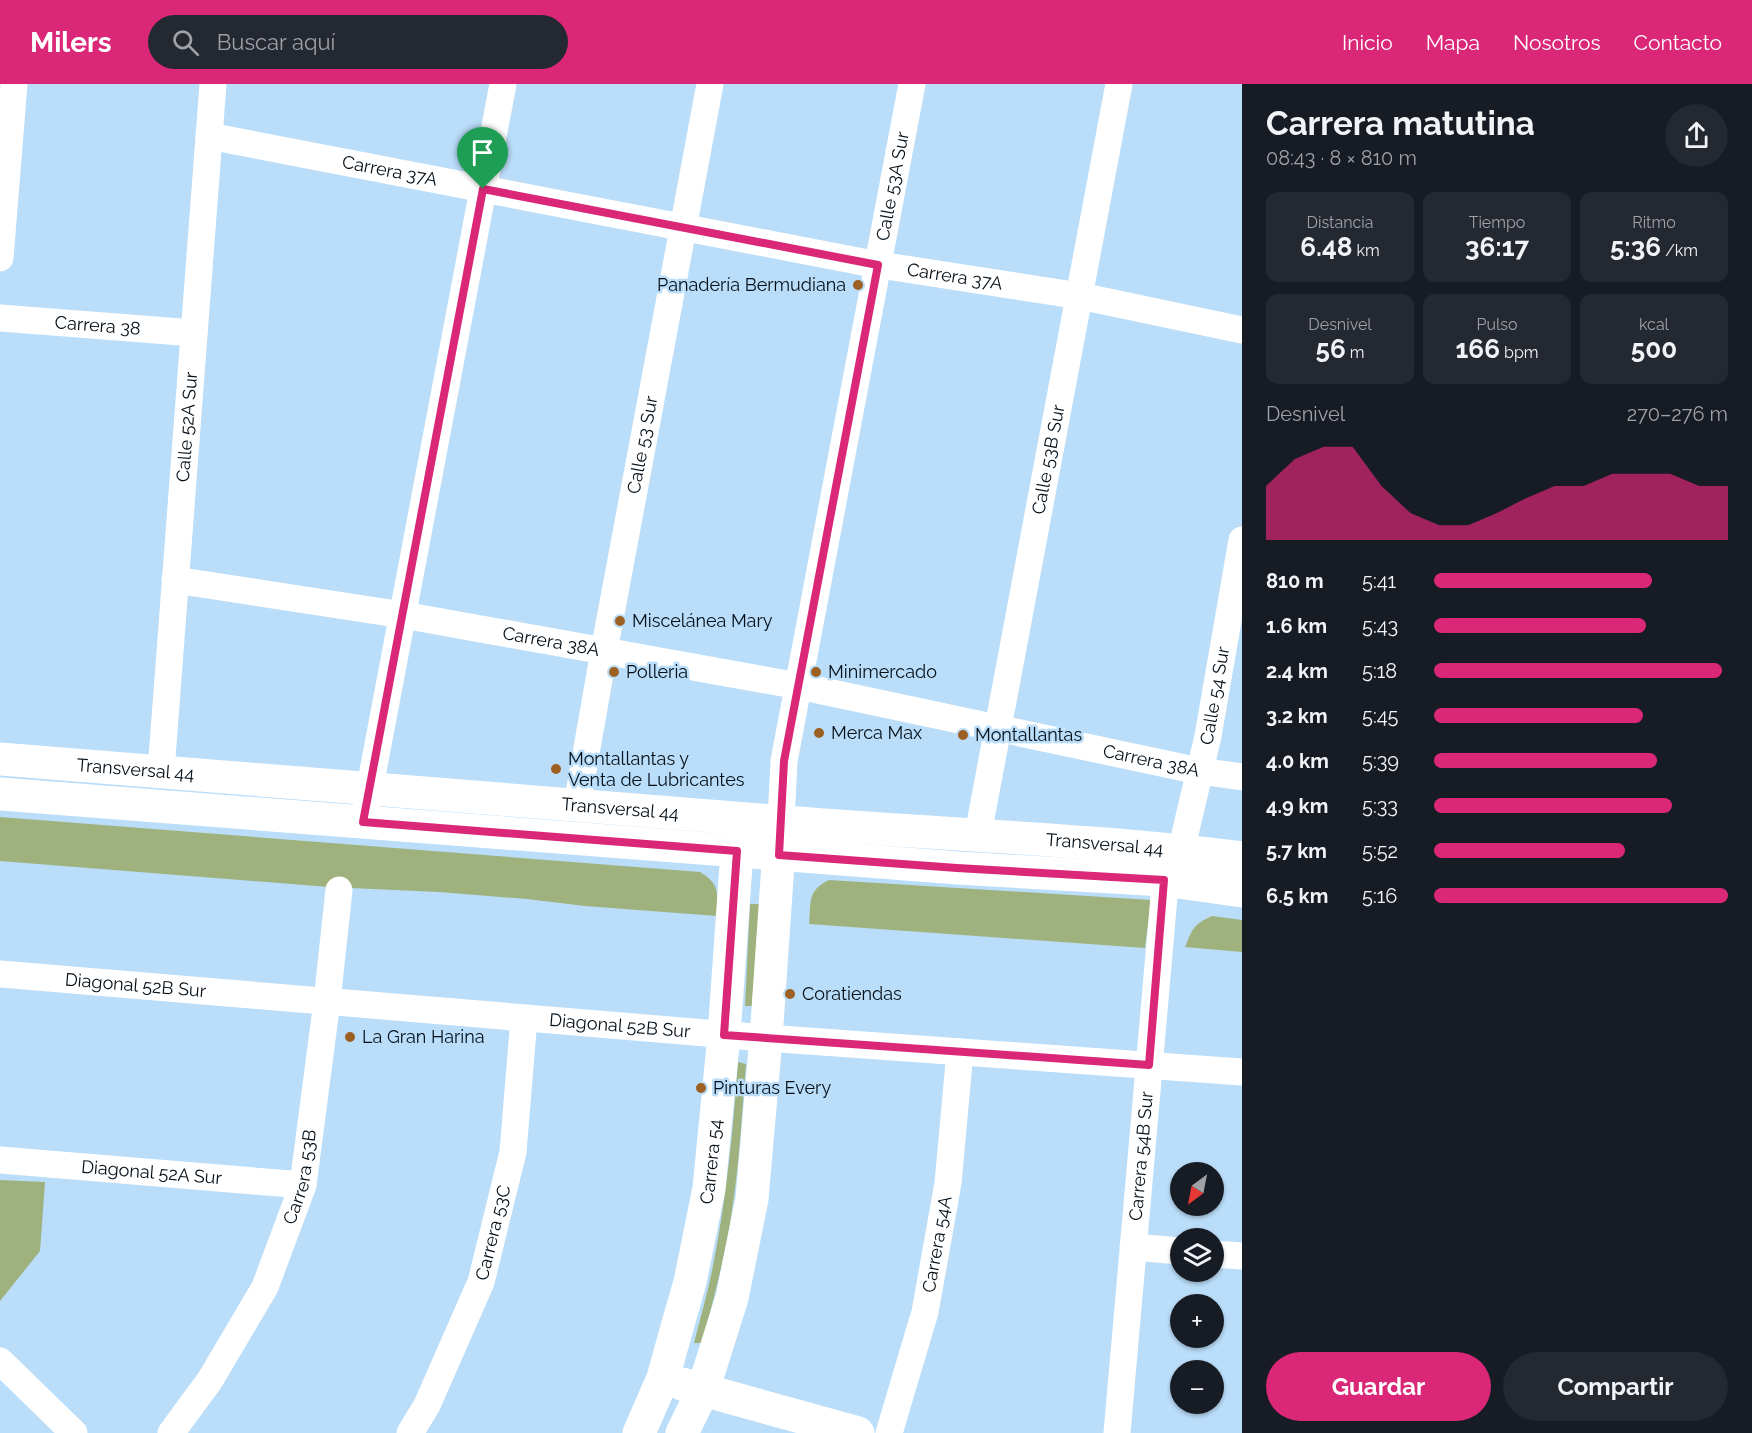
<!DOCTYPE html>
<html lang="es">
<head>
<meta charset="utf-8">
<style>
	:root { --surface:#171b24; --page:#242831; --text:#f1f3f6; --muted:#9ea1a6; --accent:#db2777 }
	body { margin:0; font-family:Raleway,sans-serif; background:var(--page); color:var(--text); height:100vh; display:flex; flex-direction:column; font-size:22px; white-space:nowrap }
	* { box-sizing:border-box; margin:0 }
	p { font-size:20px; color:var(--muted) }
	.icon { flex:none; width:33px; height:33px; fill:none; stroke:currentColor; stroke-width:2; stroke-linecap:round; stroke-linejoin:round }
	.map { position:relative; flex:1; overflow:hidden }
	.sheet { display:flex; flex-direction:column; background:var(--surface); width:510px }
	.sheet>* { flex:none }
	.needle { width:39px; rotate:212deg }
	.controls { position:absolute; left:1170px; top:1078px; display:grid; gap:12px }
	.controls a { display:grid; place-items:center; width:54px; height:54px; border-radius:50%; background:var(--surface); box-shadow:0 2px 4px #0004; font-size:30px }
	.pin { position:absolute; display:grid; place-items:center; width:51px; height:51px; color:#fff; margin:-62px -26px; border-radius:50% 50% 50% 0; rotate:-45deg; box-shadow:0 0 6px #0007 }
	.pin .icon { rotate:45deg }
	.round { display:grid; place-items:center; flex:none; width:63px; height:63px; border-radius:32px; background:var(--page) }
	.headline { display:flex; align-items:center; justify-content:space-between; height:102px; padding:0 24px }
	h1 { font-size:33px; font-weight:700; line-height:45px }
	.figures { display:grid; grid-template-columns:repeat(3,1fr); gap:9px; height:102px; padding:6px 24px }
	.figures div { display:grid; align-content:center; border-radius:12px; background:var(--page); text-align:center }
	.figures b { font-size:26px; font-weight:700 }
	.figures small { font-size:16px; font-weight:400 }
	.figures p { font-size:16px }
	.chart { height:168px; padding:12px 24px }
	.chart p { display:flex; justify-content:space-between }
	.chart svg { width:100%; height:108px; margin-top:6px; fill:var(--accent); opacity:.7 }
	.primary-button { display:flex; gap:12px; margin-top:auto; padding:12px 24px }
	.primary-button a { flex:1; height:69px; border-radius:36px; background:var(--accent); color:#fff; font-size:24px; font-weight:700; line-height:69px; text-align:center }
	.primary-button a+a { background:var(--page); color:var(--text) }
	ul { padding:0 24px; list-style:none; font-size:20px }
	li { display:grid; grid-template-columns:96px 72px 1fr; align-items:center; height:45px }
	li i { height:15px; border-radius:8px; background:var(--accent) }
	header { display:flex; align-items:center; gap:36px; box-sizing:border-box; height:84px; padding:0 30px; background:var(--accent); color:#fff }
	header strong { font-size:28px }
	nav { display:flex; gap:33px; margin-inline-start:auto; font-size:21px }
	.search { width:420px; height:54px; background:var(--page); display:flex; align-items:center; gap:15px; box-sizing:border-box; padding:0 21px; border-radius:33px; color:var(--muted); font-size:22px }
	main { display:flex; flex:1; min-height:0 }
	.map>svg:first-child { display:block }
</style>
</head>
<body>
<header>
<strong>Milers</strong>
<div class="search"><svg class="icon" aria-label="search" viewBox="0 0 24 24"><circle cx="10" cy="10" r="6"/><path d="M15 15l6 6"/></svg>Buscar aquí</div>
<nav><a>Inicio</a><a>Mapa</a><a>Nosotros</a><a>Contacto</a></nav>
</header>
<main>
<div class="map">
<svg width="1242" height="1349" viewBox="0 0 1242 1349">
	<rect width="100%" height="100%" fill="#baddf9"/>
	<!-- green -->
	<g fill="#9fb17c">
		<path d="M0,733l700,55c20,12 18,22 17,44l-132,-10 -58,-7 -88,-7 -110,-5 -329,-26z"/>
		<path d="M829,796l322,20 -6,48 -336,-24c2,-21 -2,-34 20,-44z"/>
		<polygon points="750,820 760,820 752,922 745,922"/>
		<path d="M1212,832l30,4v32l-57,-5c7,-18 9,-23 27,-31z"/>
		<path d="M738,978l8,2c-4,46 -6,93 -13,139 -6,47 -19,94 -31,140h-8c6,-24 13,-48 18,-72 14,-69 21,-138 26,-209z"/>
		<polygon points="0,1096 45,1098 40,1167 0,1217"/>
	</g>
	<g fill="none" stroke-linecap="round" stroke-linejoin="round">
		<!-- street -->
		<g stroke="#fff" stroke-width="27">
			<path id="s1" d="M209,52l664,128 207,32 162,34"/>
			<polyline points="0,174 14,0"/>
			<path id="s2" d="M0,234l194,15"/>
			<path id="s3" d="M175,496l228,35 396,71 400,85 43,6"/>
			<path id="s4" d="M161,687l52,-687"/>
			<path id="s5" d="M577,721l27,-154 106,-567"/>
			<polyline points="366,724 503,0"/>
			<path id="s6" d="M781,737l3,-60 128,-677"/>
			<path id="s7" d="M978,750l141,-750"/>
			<path id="s8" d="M1181,767l27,-115 34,-196"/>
			<path id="s9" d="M0,890l766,64 476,34"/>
			<path id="s10" d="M0,1076l303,25"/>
			<polyline points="1133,1163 1180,1167"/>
			<polyline points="1214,1170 1242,1172"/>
			<polyline points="0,1277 74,1349"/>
			<path id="s11" d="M171,1349l39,-53 55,-93 38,-102 24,-184 12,-111"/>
			<path id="s12" d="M410,1349l17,-28 54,-123 32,-130 11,-134"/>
			<path id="s13" d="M889,1349l36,-121 23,-129 12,-131"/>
			<path id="s14" d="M1117,1349l47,-536v-17"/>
		</g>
		<!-- secondary -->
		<g stroke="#fff" stroke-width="33">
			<path id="s15" d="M0,675c270,21 541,44 811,65 144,11 288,16 431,34"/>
			<polyline points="0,710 958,784 1164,796 1242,807"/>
			<polyline points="682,1300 858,1349"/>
			<path id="s16" d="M639,1349l24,-55 13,-47 14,-49 19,-94 15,-153 13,-184 3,-11 6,-9"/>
			<polyline points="682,1349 703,1306 732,1214 752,1115 766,954 780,751"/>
		</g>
	</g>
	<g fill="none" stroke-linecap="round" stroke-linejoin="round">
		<defs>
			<polygon id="route" points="483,105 878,181 784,677 779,771 957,784 1164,796 1149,981 724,951 737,767 363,738"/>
		</defs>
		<!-- route casing -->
		<use href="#route" stroke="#fff" stroke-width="12"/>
		<!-- route -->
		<use href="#route" stroke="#db2777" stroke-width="8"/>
	</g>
	<!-- markers -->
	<g fill="#9c6122" stroke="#baddf9" stroke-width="2">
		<circle cx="858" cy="201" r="6"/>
		<circle cx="620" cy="537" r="6"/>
		<circle cx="614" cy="588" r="6"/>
		<circle cx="816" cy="588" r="6"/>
		<circle cx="819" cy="649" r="6"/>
		<circle cx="963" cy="651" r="6"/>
		<circle cx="556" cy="685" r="6"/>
		<circle cx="790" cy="910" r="6"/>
		<circle cx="350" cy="953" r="6"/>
		<circle cx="701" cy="1004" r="6"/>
	</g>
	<g text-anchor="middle" stroke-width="5" stroke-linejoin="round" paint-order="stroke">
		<!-- street labels -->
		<g font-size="18" fill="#040f18" stroke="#baddf9">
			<text dy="6" stroke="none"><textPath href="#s1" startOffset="184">Carrera 37A</textPath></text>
			<text dy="6" stroke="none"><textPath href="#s6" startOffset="645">Calle 53A Sur</textPath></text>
			<text dy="6" stroke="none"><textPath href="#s1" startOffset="759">Carrera 37A</textPath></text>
			<text dy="6" stroke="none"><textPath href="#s2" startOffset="98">Carrera 38</textPath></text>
			<text dy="6" stroke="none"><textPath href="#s4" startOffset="345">Calle 52A Sur</textPath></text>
			<text dy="6" stroke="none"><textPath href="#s5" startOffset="366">Calle 53 Sur</textPath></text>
			<text dy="6" stroke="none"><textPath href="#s7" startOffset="381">Calle 53B Sur</textPath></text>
			<text dy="6" stroke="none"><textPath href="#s3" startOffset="381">Carrera 38A</textPath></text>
			<text dy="6" stroke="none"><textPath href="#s8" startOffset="159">Calle 54 Sur</textPath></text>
			<text dy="6" stroke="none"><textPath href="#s3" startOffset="993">Carrera 38A</textPath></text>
			<text dy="6" stroke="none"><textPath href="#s15" startOffset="136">Transversal 44</textPath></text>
			<text dy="6" stroke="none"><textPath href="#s15" startOffset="622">Transversal 44</textPath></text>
			<text dy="6" stroke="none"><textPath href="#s15" startOffset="1108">Transversal 44</textPath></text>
			<text dy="6" stroke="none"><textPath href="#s9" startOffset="136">Diagonal 52B Sur</textPath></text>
			<text dy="6" stroke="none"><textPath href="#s9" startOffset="622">Diagonal 52B Sur</textPath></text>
			<text dy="6" stroke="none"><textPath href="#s14" startOffset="278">Carrera 54B Sur</textPath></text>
			<text dy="6" stroke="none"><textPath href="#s16" startOffset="282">Carrera 54</textPath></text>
			<text dy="6" stroke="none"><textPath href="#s10" startOffset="152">Diagonal 52A Sur</textPath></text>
			<text dy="6" stroke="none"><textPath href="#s11" startOffset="290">Carrera 53B</textPath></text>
			<text dy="6" stroke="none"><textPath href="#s12" startOffset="218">Carrera 53C</textPath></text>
			<text dy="6" stroke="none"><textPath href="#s13" startOffset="195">Carrera 54A</textPath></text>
		</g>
		<!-- poi labels -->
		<g font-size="18" fill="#040f18" stroke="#baddf9" text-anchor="start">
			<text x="846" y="207" text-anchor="end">Panadería Bermudiana</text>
			<text x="632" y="543">Miscelánea Mary</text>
			<text x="626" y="594">Polleria</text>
			<text x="828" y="594">Minimercado</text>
			<text x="831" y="655">Merca Max</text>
			<text x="975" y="657">Montallantas</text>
			<text x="568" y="681">Montallantas y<tspan x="568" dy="21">Venta de Lubricantes</tspan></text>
			<text x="802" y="916">Coratiendas</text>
			<text x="362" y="959">La Gran Harina</text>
			<text x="713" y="1010">Pinturas Every</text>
		</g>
	</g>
</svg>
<div class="controls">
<a><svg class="needle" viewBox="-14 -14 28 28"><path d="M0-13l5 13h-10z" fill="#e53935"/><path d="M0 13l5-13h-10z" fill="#9ea1a6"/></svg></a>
<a><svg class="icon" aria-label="layers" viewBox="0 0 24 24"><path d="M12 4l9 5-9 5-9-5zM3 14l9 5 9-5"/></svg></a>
<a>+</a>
<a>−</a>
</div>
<div class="pin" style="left:483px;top:105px;background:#1e9e55"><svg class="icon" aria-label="arrive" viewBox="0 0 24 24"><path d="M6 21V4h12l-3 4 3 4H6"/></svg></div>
</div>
<section class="sheet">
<div class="headline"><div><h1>Carrera matutina</h1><p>08:43 · 8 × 810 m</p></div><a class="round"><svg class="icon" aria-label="share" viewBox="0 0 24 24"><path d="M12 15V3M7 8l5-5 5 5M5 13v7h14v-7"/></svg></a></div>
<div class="figures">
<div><p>Distancia</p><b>6.48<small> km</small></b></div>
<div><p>Tiempo</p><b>36:17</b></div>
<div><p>Ritmo</p><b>5:36<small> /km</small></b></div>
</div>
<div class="figures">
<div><p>Desnivel</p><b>56<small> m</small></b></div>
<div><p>Pulso</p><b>166<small> bpm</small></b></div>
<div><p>kcal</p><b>500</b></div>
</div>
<div class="chart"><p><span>Desnivel</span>270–276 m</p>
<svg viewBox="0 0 160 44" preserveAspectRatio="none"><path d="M0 44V22L10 11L20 6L30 6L40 22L50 33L60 38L70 38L80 33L90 27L100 22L110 22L120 17L130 17L140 17L150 22L160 22V44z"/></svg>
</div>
<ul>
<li><b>810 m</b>5:41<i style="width:74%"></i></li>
<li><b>1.6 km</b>5:43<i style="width:72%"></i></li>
<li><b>2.4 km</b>5:18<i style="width:98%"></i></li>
<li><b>3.2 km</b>5:45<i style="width:71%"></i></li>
<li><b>4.0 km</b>5:39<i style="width:76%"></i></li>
<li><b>4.9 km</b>5:33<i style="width:81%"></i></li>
<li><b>5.7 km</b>5:52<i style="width:65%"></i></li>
<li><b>6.5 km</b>5:16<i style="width:100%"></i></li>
</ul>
<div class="primary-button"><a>Guardar</a><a>Compartir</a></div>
</section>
</main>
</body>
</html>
